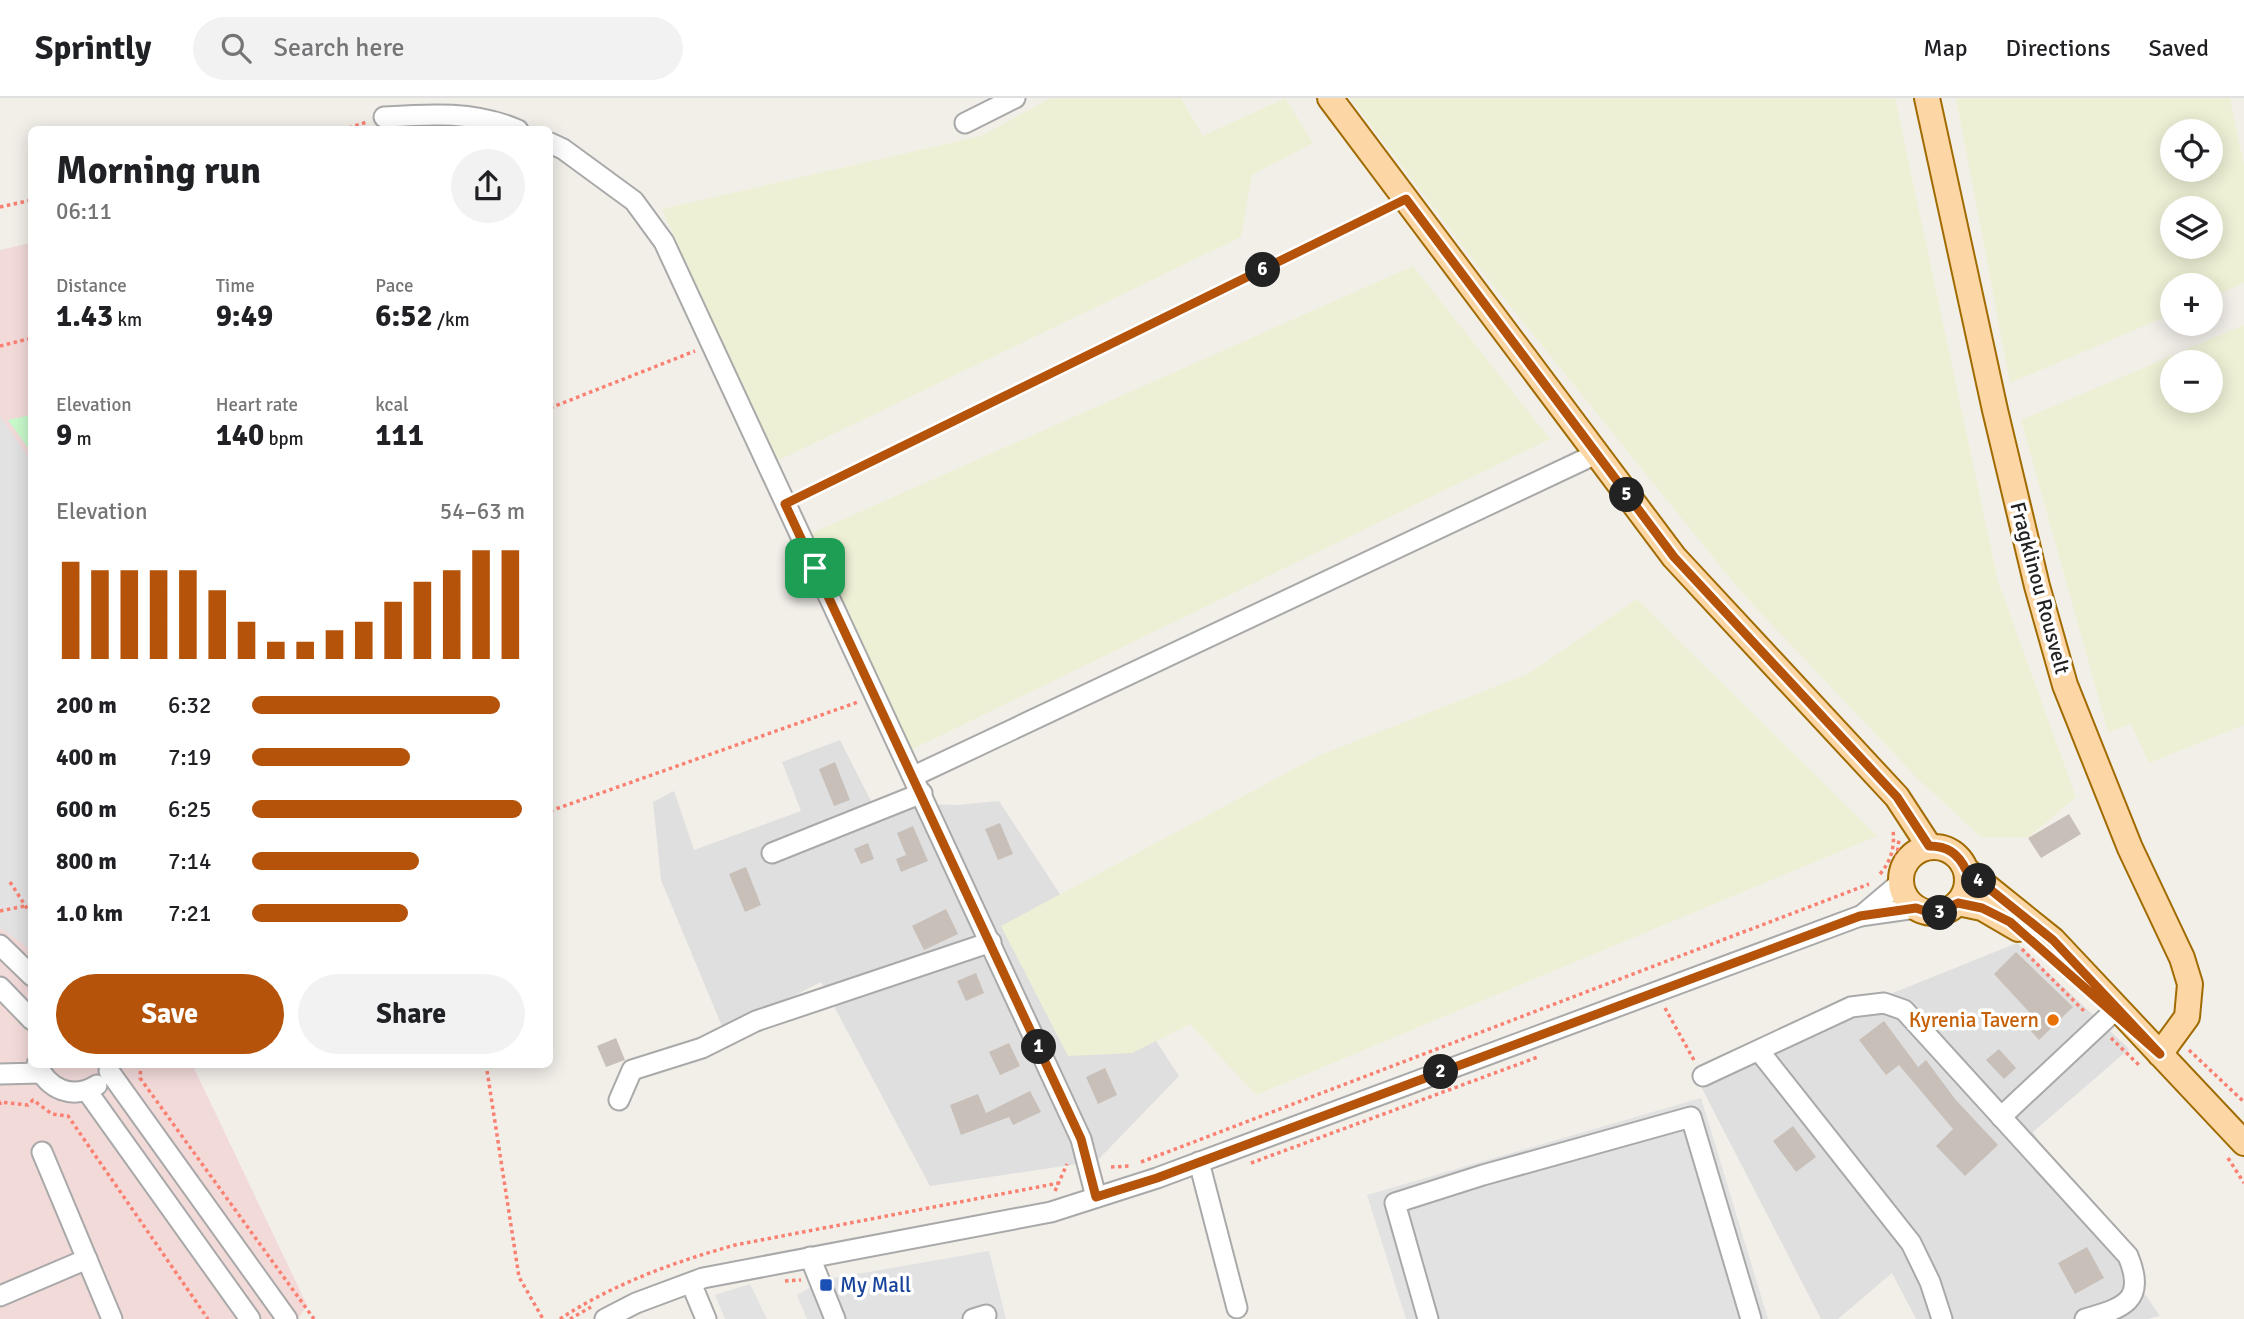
<!DOCTYPE html>
<html lang="en">
<head>
<meta charset="utf-8">
<style>
	:root { --surface:#fff; --page:#f2f2f2; --text:#202124; --muted:#757577; --line:#e0e0e0; --accent:#b45309 }
	body { margin:0; font-family:Signika,sans-serif; background:var(--page); color:var(--text); height:100vh; display:flex; flex-direction:column; font-size:26px; white-space:nowrap }
	* { box-sizing:border-box; margin:0 }
	p { font-size:23px; color:var(--muted) }
	.icon { flex:none; width:38px; height:38px; fill:none; stroke:currentColor; stroke-width:2; stroke-linecap:round; stroke-linejoin:round }
	.map { position:relative; flex:1; overflow:hidden }
	.panel { position:absolute; left:28px; top:28px; width:525px; height:942px; display:flex; flex-direction:column; background:var(--surface); border-radius:10px; box-shadow:0 4px 18px #0003 }
	.panel>* { flex:none }
	.fabs { position:absolute; left:2160px; top:21px; display:grid; gap:14px }
	.fabs a { display:grid; place-items:center; width:63px; height:63px; border-radius:50%; background:var(--surface); box-shadow:0 4px 18px #0003; font-size:35px }
	.pin { position:absolute; display:grid; place-items:center; width:60px; height:60px; color:#fff; margin:-30px; border-radius:14px; box-shadow:0 4px 10px #0006 }
	.km { position:absolute; width:35px; height:35px; margin:-18px; border-radius:50%; background:#222; color:#fff; font-size:19px; line-height:35px; text-align:center }
	.round { display:grid; place-items:center; flex:none; width:74px; height:74px; border-radius:37px; background:var(--page) }
	.overview { display:flex; align-items:center; justify-content:space-between; height:119px; padding:0 28px }
	h1 { font-size:38px; font-weight:800; line-height:52px }
	.figures { display:grid; grid-template-columns:repeat(3,1fr); gap:10px; height:119px; padding:7px 28px }
	.figures div { display:grid; align-content:center }
	.figures b { font-size:30px; font-weight:800 }
	.figures small { font-size:19px; font-weight:400 }
	.figures p { font-size:19px }
	.chart { height:196px; padding:14px 28px }
	.chart p { display:flex; justify-content:space-between }
	.chart svg { width:100%; height:126px; margin-top:7px; stroke:var(--accent); stroke-width:6 }
	.primary-button { display:flex; gap:14px; margin-top:auto; padding:14px 28px }
	.primary-button a { flex:1; height:80px; border-radius:42px; background:var(--accent); color:#fff; font-size:28px; font-weight:800; line-height:80px; text-align:center }
	.primary-button a+a { background:var(--page); color:var(--text) }
	ul { padding:0 28px; list-style:none; font-size:23px }
	li { display:grid; grid-template-columns:112px 84px 1fr; align-items:center; height:52px }
	li i { height:18px; border-radius:9px; background:var(--accent) }
	header { display:flex; align-items:center; gap:42px; box-sizing:border-box; height:98px; padding:0 35px; background:var(--surface); border-bottom:2px solid var(--line) }
	header strong { font-size:33px }
	nav { display:flex; gap:38px; margin-inline-start:auto; font-size:24px }
	.search { width:490px; height:63px; background:var(--page); display:flex; align-items:center; gap:18px; box-sizing:border-box; padding:0 24px; border-radius:38px; color:var(--muted); font-size:26px }
	.map>svg:first-child { display:block }
</style>
</head>
<body>
<header>
<strong>Sprintly</strong>
<div class="search"><svg class="icon" aria-label="search" viewBox="0 0 24 24"><circle cx="10" cy="10" r="6"/><path d="M15 15l6 6"/></svg>Search here</div>
<nav><a>Map</a><a>Directions</a><a>Saved</a></nav>
</header>
<div class="map">
<svg width="2244" height="1221" viewBox="0 0 2244 1221">
	<rect width="100%" height="100%" fill="#f2efe9"/>
	<!-- residential -->
	<g fill="#e0dfdf">
		<polygon points="840,642 872,705 957,707 999,703 1179,978 1097,1063 930,1088 821,884 724,933 661,782 653,704 674,693 694,752 801,713 782,664"/>
		<polygon points="2017,845 2129,951 2033,1034 2160,1218 2147,1221 1916,1221 1892,1175 1838,1221 1821,1221 1694,975"/>
	</g>
	<!-- commercial -->
	<polygon fill="#f2dad9" points="31,145 32,966 192,966 307,1207 298,1221 0,1221 0,152"/>
	<!-- farmland -->
	<g fill="#eef0d5" fill-rule="evenodd">
		<polygon points="1051,0 1181,0 1203,38 1285,0 1313,45 1252,77 1241,139 773,365 662,111 981,38"/>
		<polygon points="1350,0 1895,0 1998,483 2076,699 2029,739 1981,739 1918,681 1742,495 1481,172"/>
		<path d="M1956,0h274l14,67v118l-34,15v-13h-38v29l-162,69zM2172,33h38v39h-38zM2172,110h38v39h-38z"/>
		<polygon points="1413,168 1550,341 909,653 810,436"/>
		<path d="M2244,227v400l-95,38 -18,-39 -23,8 -87,-312zM2210,264v39h-38v-39z"/>
		<polygon points="1637,501 1877,738 1256,997 1190,926 1132,955 1068,958 1001,828 1320,657 1528,576"/>
	</g>
	<!-- park -->
	<polygon fill="#c8facc" points="31,317 32,317 31,354 8,322"/>
	<!-- parking -->
	<g fill="#e2e2e2">
		<polygon points="0,318 31,363 31,852 0,830"/>
		<polygon points="1701,1000 1768,1221 1406,1221 1367,1097"/>
		<polygon points="989,1153 1006,1221 807,1221 797,1197 813,1188 834,1193 829,1181"/>
		<polygon points="750,1186 767,1221 725,1221 715,1197"/>
	</g>
	<!-- building -->
	<g fill="#c7bfb8">
		<polygon points="835,664 850,702 834,708 819,671"/>
		<polygon points="2069,716 2081,736 2041,760 2028,740"/>
		<polygon points="1000,725 1013,756 998,762 985,731"/>
		<polygon points="913,728 928,763 901,774 896,761 906,757 897,735"/>
		<polygon points="868,745 874,761 861,766 854,751"/>
		<polygon points="746,769 761,807 745,814 729,776"/>
		<polygon points="946,811 958,836 924,852 912,828"/>
		<polygon points="2016,854 2073,909 2039,942 2021,922 2029,914 1994,876"/>
		<polygon points="976,875 984,895 966,903 957,883"/>
		<polygon points="1884,923 1918,969 1926,962 1955,1001 1998,1047 1965,1078 1936,1048 1953,1031 1899,967 1886,977 1859,942"/>
		<polygon points="616,940 625,962 606,969 597,948"/>
		<polygon points="1009,945 1020,968 1000,977 989,954"/>
		<polygon points="1999,951 2016,970 2004,981 1986,962"/>
		<polygon points="1105,970 1117,997 1098,1006 1086,979"/>
		<polygon points="1030,993 1041,1014 1013,1027 1009,1019 961,1037 950,1007 978,996 986,1015"/>
		<polygon points="1793,1028 1816,1059 1796,1074 1773,1043"/>
		<polygon points="2087,1149 2104,1180 2075,1196 2058,1165"/>
	</g>
	<g fill="none" stroke-linecap="round" stroke-linejoin="round">
		<defs>
			<g id="minor">
				<path d="M384,19c46,-3 91,-6 134,13"/>
				<polyline points="965,25 1015,0"/>
				<polyline points="550,45 563,51 634,103 664,144 1081,1041 1096,1099"/>
				<polyline points="914,678 1596,356"/>
				<polyline points="772,755 922,695"/>
				<polyline points="1861,818 1900,785"/>
				<polyline points="0,847 32,878"/>
				<polyline points="0,889 32,922"/>
				<polyline points="1760,954 1911,1145 1930,1184 1942,1221"/>
				<path d="M37,966c11,26 36,36 60,21"/>
				<polyline points="109,973 287,1221"/>
				<polyline points="0,976 41,975"/>
				<path d="M1703,978l148,-69 33,-4 20,7 224,246c19,45 -5,52 -43,63"/>
				<polyline points="87,993 250,1221"/>
				<polyline points="619,1002 632,972 702,950 756,923 991,844"/>
				<polyline points="2001,1019 2112,915"/>
				<polyline points="42,1054 112,1221"/>
				<polyline points="1199,1064 1237,1210"/>
				<polyline points="810,1159 835,1221"/>
				<polyline points="691,1185 706,1221"/>
				<polyline points="0,1198 87,1161"/>
				<polyline points="605,1221 636,1205 703,1180 1051,1114 1157,1080 1860,818 1916,810"/>
				<polyline points="973,1221 986,1217"/>
				<polyline points="1428,1221 1395,1105 1483,1077 1691,1019 1751,1221"/>
			</g>
			<g id="major">
				<polyline points="1330,0 1674,459 1897,699 1929,748"/>
				<polyline points="1927,0 1995,312 2037,488 2065,587 2130,750 2182,860 2190,886 2187,919 2160,956"/>
				<circle cx="1934" cy="782" r="33"/>
				<polyline points="1966,772 2053,842 2244,1045"/>
				<polyline points="1958,805 1982,810 2018,831"/>
			</g>
		</defs>
		<!-- minor casing -->
		<use href="#minor" stroke="#a9a9a9" stroke-width="23"/>
		<!-- major casing -->
		<use href="#major" stroke="#a06b00" stroke-width="28"/>
		<!-- path -->
		<g stroke="#fa8072" stroke-width="3.5" stroke-dasharray="3.5 3.5" stroke-linecap="butt">
			<polyline points="342,32 367,24"/>
			<polyline points="0,109 32,102"/>
			<polyline points="0,248 32,240"/>
			<polyline points="550,310 695,253"/>
			<polyline points="801,397 1389,110"/>
			<polyline points="550,713 858,604"/>
			<polyline points="1896,767 1899,741"/>
			<path d="M1880,776c11,-13 15,-27 13,-44"/>
			<polyline points="10,784 32,818"/>
			<polyline points="0,813 25,808"/>
			<polyline points="1927,823 1951,824"/>
			<polyline points="2022,851 2086,915"/>
			<polyline points="1665,910 1695,964"/>
			<polyline points="2111,940 2141,969"/>
			<polyline points="2189,952 2244,1004"/>
			<polyline points="141,966 140,980 314,1221"/>
			<polyline points="486,966 519,1179 543,1221"/>
			<polyline points="0,1007 0,1004 28,1007 33,1002 52,1016 68,1018 208,1221"/>
			<polyline points="2228,1060 2244,1085"/>
			<polyline points="1141,1064 1869,786"/>
			<polyline points="1251,1065 1538,959"/>
			<polyline points="1111,1069 1130,1068"/>
			<polyline points="1055,1093 1067,1066"/>
			<polyline points="785,1183 801,1182"/>
			<path d="M560,1221c53,-35 114,-57 175,-74l324,-62"/>
			<polyline points="570,1221 591,1209"/>
		</g>
		<!-- minor -->
		<use href="#minor" stroke="#fff" stroke-width="19"/>
		<!-- major -->
		<use href="#major" stroke="#fcd6a4" stroke-width="24"/>
	</g>
	<g fill="none" stroke-linecap="round" stroke-linejoin="round">
		<defs>
			<path id="route" d="M1406,101l268,358 223,240 32,49c18,0 29,7 37,24l87,70 107,114 -150,-132 -28,-14 -24,-5 -24,11 -18,-6 -56,8 -703,262 -61,19 -15,-58 -296,-635z"/>
		</defs>
		<!-- route casing -->
		<use href="#route" stroke="#fff" stroke-width="14"/>
		<!-- route -->
		<use href="#route" stroke="#b45309" stroke-width="9"/>
	</g>
	<!-- markers -->
	<circle fill="#e8710a" stroke="#fff" stroke-width="2.5" cx="2053" cy="922" r="7"/>
	<rect fill="#1a4fb4" stroke="#fff" stroke-width="2.5" x="819" y="1180" width="14" height="14" rx="3.5"/>
	<g text-anchor="middle" stroke-width="7" stroke-linejoin="round" paint-order="stroke">
		<!-- street labels -->
		<g font-size="21" fill="#222" stroke="#fff">
			<text transform="translate(2040 490) rotate(75)" y="7">Fragklinou Rousvelt</text>
		</g>
		<!-- food labels -->
		<g font-size="21" fill="#c56008" stroke="#fff" text-anchor="end">
			<text x="2039" y="929">Kyrenia Tavern</text>
		</g>
		<!-- transit labels -->
		<g font-size="21" fill="#164399" stroke="#fff" text-anchor="start">
			<text x="840" y="1194">My Mall</text>
		</g>
	</g>
</svg>
<div class="fabs">
<a><svg class="icon" aria-label="locate" viewBox="0 0 24 24"><circle cx="12" cy="12" r="6"/><path d="M12 2v4M12 18v4M2 12h4M18 12h4"/></svg></a>
<a><svg class="icon" aria-label="layers" viewBox="0 0 24 24"><path d="M12 4l9 5-9 5-9-5zM3 14l9 5 9-5"/></svg></a>
<a>+</a>
<a>−</a>
</div>
<div class="pin" style="left:815px;top:470px;background:#1e9e55"><svg class="icon" aria-label="arrive" viewBox="0 0 24 24"><path d="M6 21V4h12l-3 4 3 4H6"/></svg></div>
<b class="km" style="left:1039px;top:949px">1</b>
<b class="km" style="left:1441px;top:974px">2</b>
<b class="km" style="left:1940px;top:815px">3</b>
<b class="km" style="left:1979px;top:783px">4</b>
<b class="km" style="left:1627px;top:397px">5</b>
<b class="km" style="left:1263px;top:172px">6</b>
<section class="panel">
<div class="overview"><div><h1>Morning run</h1><p>06:11</p></div><a class="round"><svg class="icon" aria-label="share" viewBox="0 0 24 24"><path d="M12 15V3M7 8l5-5 5 5M5 13v7h14v-7"/></svg></a></div>
<div class="figures">
<div><p>Distance</p><b>1.43<small> km</small></b></div>
<div><p>Time</p><b>9:49</b></div>
<div><p>Pace</p><b>6:52<small> /km</small></b></div>
</div>
<div class="figures">
<div><p>Elevation</p><b>9<small> m</small></b></div>
<div><p>Heart rate</p><b>140<small> bpm</small></b></div>
<div><p>kcal</p><b>111</b></div>
</div>
<div class="chart"><p><span>Elevation</span>54–63 m</p>
<svg viewBox="0 0 160 44" preserveAspectRatio="none"><path d="M5 44V10M15 44V13M25 44V13M35 44V13M45 44V13M55 44V20M65 44V31M75 44V38M85 44V38M95 44V34M105 44V31M115 44V24M125 44V17M135 44V13M145 44V6M155 44V6"/></svg>
</div>
<ul>
<li><b>200 m</b>6:32<i style="width:91%"></i></li>
<li><b>400 m</b>7:19<i style="width:58%"></i></li>
<li><b>600 m</b>6:25<i style="width:99%"></i></li>
<li><b>800 m</b>7:14<i style="width:61%"></i></li>
<li><b>1.0 km</b>7:21<i style="width:57%"></i></li>
</ul>
<div class="primary-button"><a>Save</a><a>Share</a></div>
</section>
</div>
</body>
</html>
